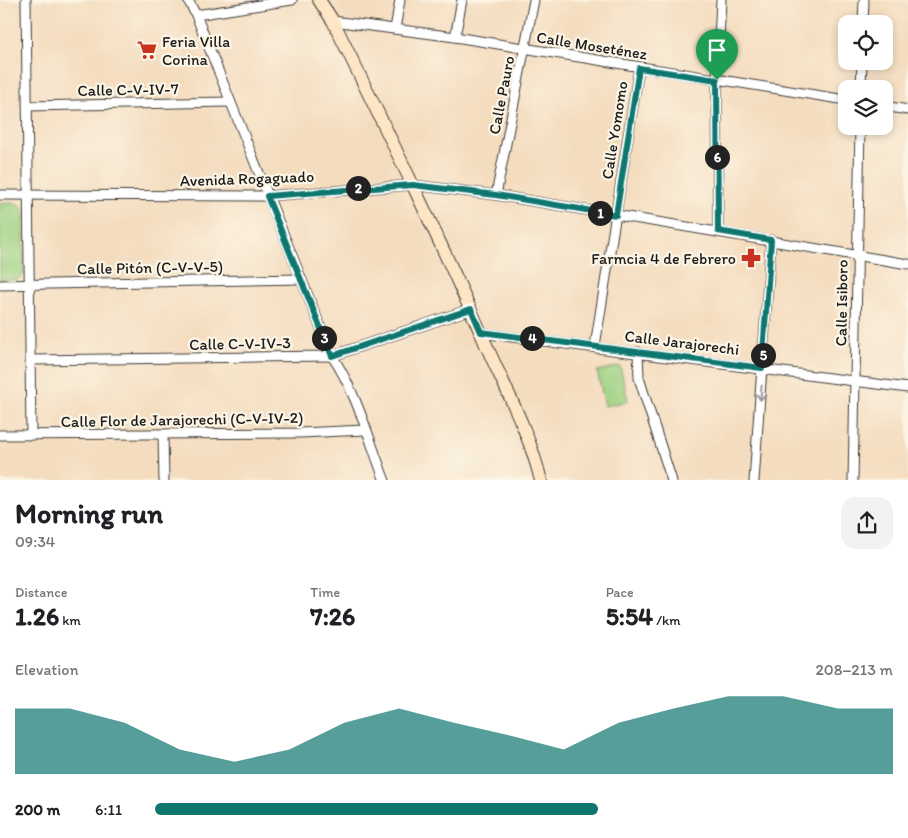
<!DOCTYPE html>
<html lang="en">
<head>
<meta charset="utf-8">
<style>
	:root { --surface:#fff; --page:#f2f2f2; --text:#202124; --muted:#757577; --accent:#0f766e }
	body { margin:0; font-family:Itim,sans-serif; background:var(--page); color:var(--text); height:100vh; display:flex; flex-direction:column; font-size:19px; white-space:nowrap }
	* { box-sizing:border-box; margin:0 }
	p { font-size:16px; color:var(--muted) }
	.icon { flex:none; width:28px; height:28px; fill:none; stroke:currentColor; stroke-width:2; stroke-linecap:round; stroke-linejoin:round }
	.map { position:relative; height:480px; overflow:hidden }
	.sheet { display:flex; flex-direction:column; background:var(--surface); flex:1 }
	.sheet>* { flex:none }
	.fabs { position:absolute; left:838px; top:15px; display:grid; gap:10px }
	.fabs a { display:grid; place-items:center; width:55px; height:55px; border-radius:10px; background:var(--surface); box-shadow:0 2px 8px #0003; font-size:25px }
	.pin { position:absolute; display:grid; place-items:center; width:42px; height:42px; color:#fff; margin:-51px -21px; border-radius:50% 50% 50% 0; rotate:-45deg; box-shadow:0 0 5px #0007 }
	.pin .icon { rotate:45deg }
	.km { position:absolute; width:25px; height:25px; margin:-12px; border-radius:50%; background:#222; color:#fff; font-size:14px; line-height:25px; text-align:center }
	.round { display:grid; place-items:center; flex:none; width:52px; height:52px; border-radius:15px; background:var(--page) }
	.head { display:flex; align-items:center; justify-content:space-between; height:85px; padding:0 15px }
	h1 { font-size:28px; font-weight:700; line-height:38px }
	.figures { display:grid; grid-template-columns:repeat(3,1fr); gap:8px; height:85px; padding:5px 15px }
	.figures div { display:grid; align-content:center }
	.figures b { font-size:25px; font-weight:700 }
	.figures small { font-size:14px; font-weight:400 }
	.figures p { font-size:14px }
	.chart { height:140px; padding:10px 15px }
	.chart p { display:flex; justify-content:space-between }
	.chart svg { width:100%; height:90px; margin-top:5px; fill:var(--accent); opacity:.7 }
	ul { padding:0 15px; list-style:none; font-size:16px }
	li { display:grid; grid-template-columns:80px 60px 1fr; align-items:center; height:38px }
	li i { height:12px; border-radius:6px; background:var(--accent) }
	.map>svg:first-child { display:block }
</style>
</head>
<body>
<div class="map">
<svg width="908" height="481" viewBox="0 0 908 481">
	<rect width="100%" height="100%" fill="#fcf5e5"/>
	<filter id="ink" filterUnits="userSpaceOnUse"><feTurbulence type="fractalNoise" baseFrequency=".02" numOctaves="2"/><feDisplacementMap in="SourceGraphic" scale="10" xChannelSelector="R" yChannelSelector="G"/><feConvolveMatrix kernelMatrix="1 2 1 2 8 2 1 2 1" color-interpolation-filters="sRGB"/></filter>
	<filter id="wash" filterUnits="userSpaceOnUse"><feTurbulence type="fractalNoise" baseFrequency=".0096" numOctaves="4" result="noise"/><feDisplacementMap in="SourceGraphic" scale="20" xChannelSelector="R" yChannelSelector="G"/><feGaussianBlur stdDeviation="1.12" result="paint"/><feColorMatrix in="noise" values="0 0 0 0 0 0 0 0 0 0 0 0 0 0 0 0 0 1.4 0 .05"/><feComposite in="paint" operator="in"/></filter>
	<g filter="url(#wash)">
		<rect width="100%" height="100%" fill="#f4dcbe"/>
		<!-- green -->
		<g fill="#9fd283" stroke="#5e7750">
			<polygon points="0,203 16,203 24,208 24,274 17,280 0,280"/>
			<polygon points="620,366 628,401 605,406 597,371"/>
		</g>
	</g>
	<g filter="url(#ink)">
		<g fill="none" stroke-linecap="round" stroke-linejoin="round">
			<defs>
				<g id="minor">
					<polyline points="26,0 31,435"/>
					<path d="M188,0l8,15 136,341c25,37 37,84 53,125"/>
					<polyline points="196,15 292,0"/>
					<polyline points="333,21 455,37 846,100"/>
					<polyline points="863,24 864,0"/>
					<polyline points="395,29 400,0"/>
					<polyline points="455,37 462,0"/>
					<polyline points="861,89 862,61"/>
					<polyline points="28,106 229,102"/>
					<polyline points="884,106 908,110"/>
					<polyline points="0,195 267,196 413,185 496,195 908,264"/>
					<polyline points="496,195 534,0"/>
					<polyline points="718,231 717,80 721,0"/>
					<polyline points="0,285 301,279"/>
					<polyline points="481,333 908,388"/>
					<polyline points="595,346 639,68"/>
					<polyline points="638,352 639,378 672,481"/>
					<polyline points="31,360 332,356 471,309"/>
					<polyline points="0,435 300,433 365,430"/>
					<polyline points="163,435 164,481"/>
					<polyline points="754,481 771,240"/>
					<polyline points="853,481 860,126"/>
				</g>
				<path id="secondary" d="M319,0l14,21c53,108 106,216 154,326 19,43 43,87 54,134"/>
			</defs>
			<!-- minor casing -->
			<use href="#minor" stroke="#3c3934" stroke-width="11"/>
			<!-- secondary casing -->
			<use href="#secondary" stroke="#3c3934" stroke-width="14"/>
			<!-- minor -->
			<use href="#minor" stroke="#fff" stroke-width="9"/>
			<!-- secondary -->
			<use href="#secondary" stroke="#fee5c5" stroke-width="12"/>
		</g>
		<!-- one-way arrows -->
		<defs><path id="oneway-shaft" d="M-6 0H5M1.5-3L5.5 0L1.5 3" fill="none" stroke-width="1.6" stroke-linecap="round" stroke-linejoin="round" transform="scale(1.25)"/></defs>
		<use stroke="#999" href="#oneway-shaft" transform="translate(761 393) rotate(95)"/>
	</g>
	<g fill="none" stroke-linecap="round" stroke-linejoin="round" filter="url(#ink)">
		<defs>
			<polygon id="route" points="639,68 717,80 718,231 771,240 762,368 481,332 471,309 332,356 267,196 413,185 496,195 616,215"/>
		</defs>
		<!-- route casing -->
		<use href="#route" stroke="#fff" stroke-width="10"/>
		<!-- route -->
		<use href="#route" stroke="#0f766e" stroke-width="6"/>
	</g>
	<!-- icons -->
	<defs>
		<symbol id="supermarket-bare" viewBox="-9 -9 18 18"><path d="M-6-5.5h2.5l.6 2H6L4.5 2H-2.5L-4.4-4H-6ZM-1.5 3.2a1.3 1.3 0 1 0 .1 0ZM3 3.2a1.3 1.3 0 1 0 .1 0Z" fill="#c8321e" stroke="#fcf5e5" stroke-width="2.5" paint-order="stroke"/></symbol>
		<symbol id="pharmacy-bare" viewBox="-9 -9 18 18"><path d="M-2-6h4v4h4v4h-4v4h-4v-4h-4v-4h4Z" fill="#c8321e" stroke="#fcf5e5" stroke-width="2.5" paint-order="stroke"/></symbol>
	</defs>
	<g fill-rule="evenodd">
		<use href="#supermarket-bare" x="133" y="36" width="28" height="28"/>
		<use href="#pharmacy-bare" x="737" y="244" width="28" height="28"/>
	</g>
	<g text-anchor="middle" stroke-width="4.5" stroke-linejoin="round" paint-order="stroke">
		<!-- poi labels -->
		<g font-size="16" fill="#1c1c1c" stroke="#fcf5e5" text-anchor="start">
			<text x="162" y="47">Feria Villa<tspan x="162" dy="18">Corina</tspan></text>
			<text x="736" y="264" text-anchor="end">Farmcia 4 de Febrero</text>
		</g>
		<!-- street labels -->
		<g font-size="16" fill="#1c1c1c" stroke="#fcf5e5">
			<text transform="translate(592 45) rotate(9)" y="6">Calle Moseténez</text>
			<text transform="translate(128 89) rotate(-1)" y="6">Calle C-V-IV-7</text>
			<text transform="translate(501 95) rotate(-79)" y="6">Calle Pauro</text>
			<text transform="translate(614 130) rotate(-81)" y="6">Calle Yomomo</text>
			<text transform="translate(247 178) rotate(-2)" y="6">Avenida Rogaguado</text>
			<text transform="translate(150 267) rotate(-1)" y="6">Calle Pitón (C-V-V-5)</text>
			<text transform="translate(841 303) rotate(-89)" y="6">Calle Isiboro</text>
			<text transform="translate(682 342) rotate(7)" y="6">Calle Jarajorechi</text>
			<text transform="translate(240 343) rotate(-1)" y="6">Calle C-V-IV-3</text>
			<text transform="translate(182 419) rotate(-1)" y="6">Calle Flor de Jarajorechi (C-V-IV-2)</text>
		</g>
	</g>
</svg>
<div class="fabs">
<a><svg class="icon" aria-label="locate" viewBox="0 0 24 24"><circle cx="12" cy="12" r="6"/><path d="M12 2v4M12 18v4M2 12h4M18 12h4"/></svg></a>
<a><svg class="icon" aria-label="layers" viewBox="0 0 24 24"><path d="M12 4l9 5-9 5-9-5zM3 14l9 5 9-5"/></svg></a>
</div>
<div class="pin" style="left:717px;top:80px;background:#1e9e55"><svg class="icon" aria-label="arrive" viewBox="0 0 24 24"><path d="M6 21V4h12l-3 4 3 4H6"/></svg></div>
<b class="km" style="left:600px;top:213px">1</b>
<b class="km" style="left:358px;top:188px">2</b>
<b class="km" style="left:324px;top:338px">3</b>
<b class="km" style="left:532px;top:338px">4</b>
<b class="km" style="left:763px;top:355px">5</b>
<b class="km" style="left:717px;top:157px">6</b>
</div>
<section class="sheet">
<div class="head"><div><h1>Morning run</h1><p>09:34</p></div><a class="round"><svg class="icon" aria-label="share" viewBox="0 0 24 24"><path d="M12 15V3M7 8l5-5 5 5M5 13v7h14v-7"/></svg></a></div>
<div class="figures">
<div><p>Distance</p><b>1.26<small> km</small></b></div>
<div><p>Time</p><b>7:26</b></div>
<div><p>Pace</p><b>5:54<small> /km</small></b></div>
</div>
<div class="chart"><p><span>Elevation</span>208–213 m</p>
<svg viewBox="0 0 160 44" preserveAspectRatio="none"><path d="M0 44V12L10 12L20 19L30 32L40 38L50 32L60 19L70 12L80 19L90 25L100 32L110 19L120 12L130 6L140 6L150 12L160 12V44z"/></svg>
</div>
<ul>
<li><b>200 m</b>6:11<i style="width:60%"></i></li>
</ul>
</section>
</body>
</html>
